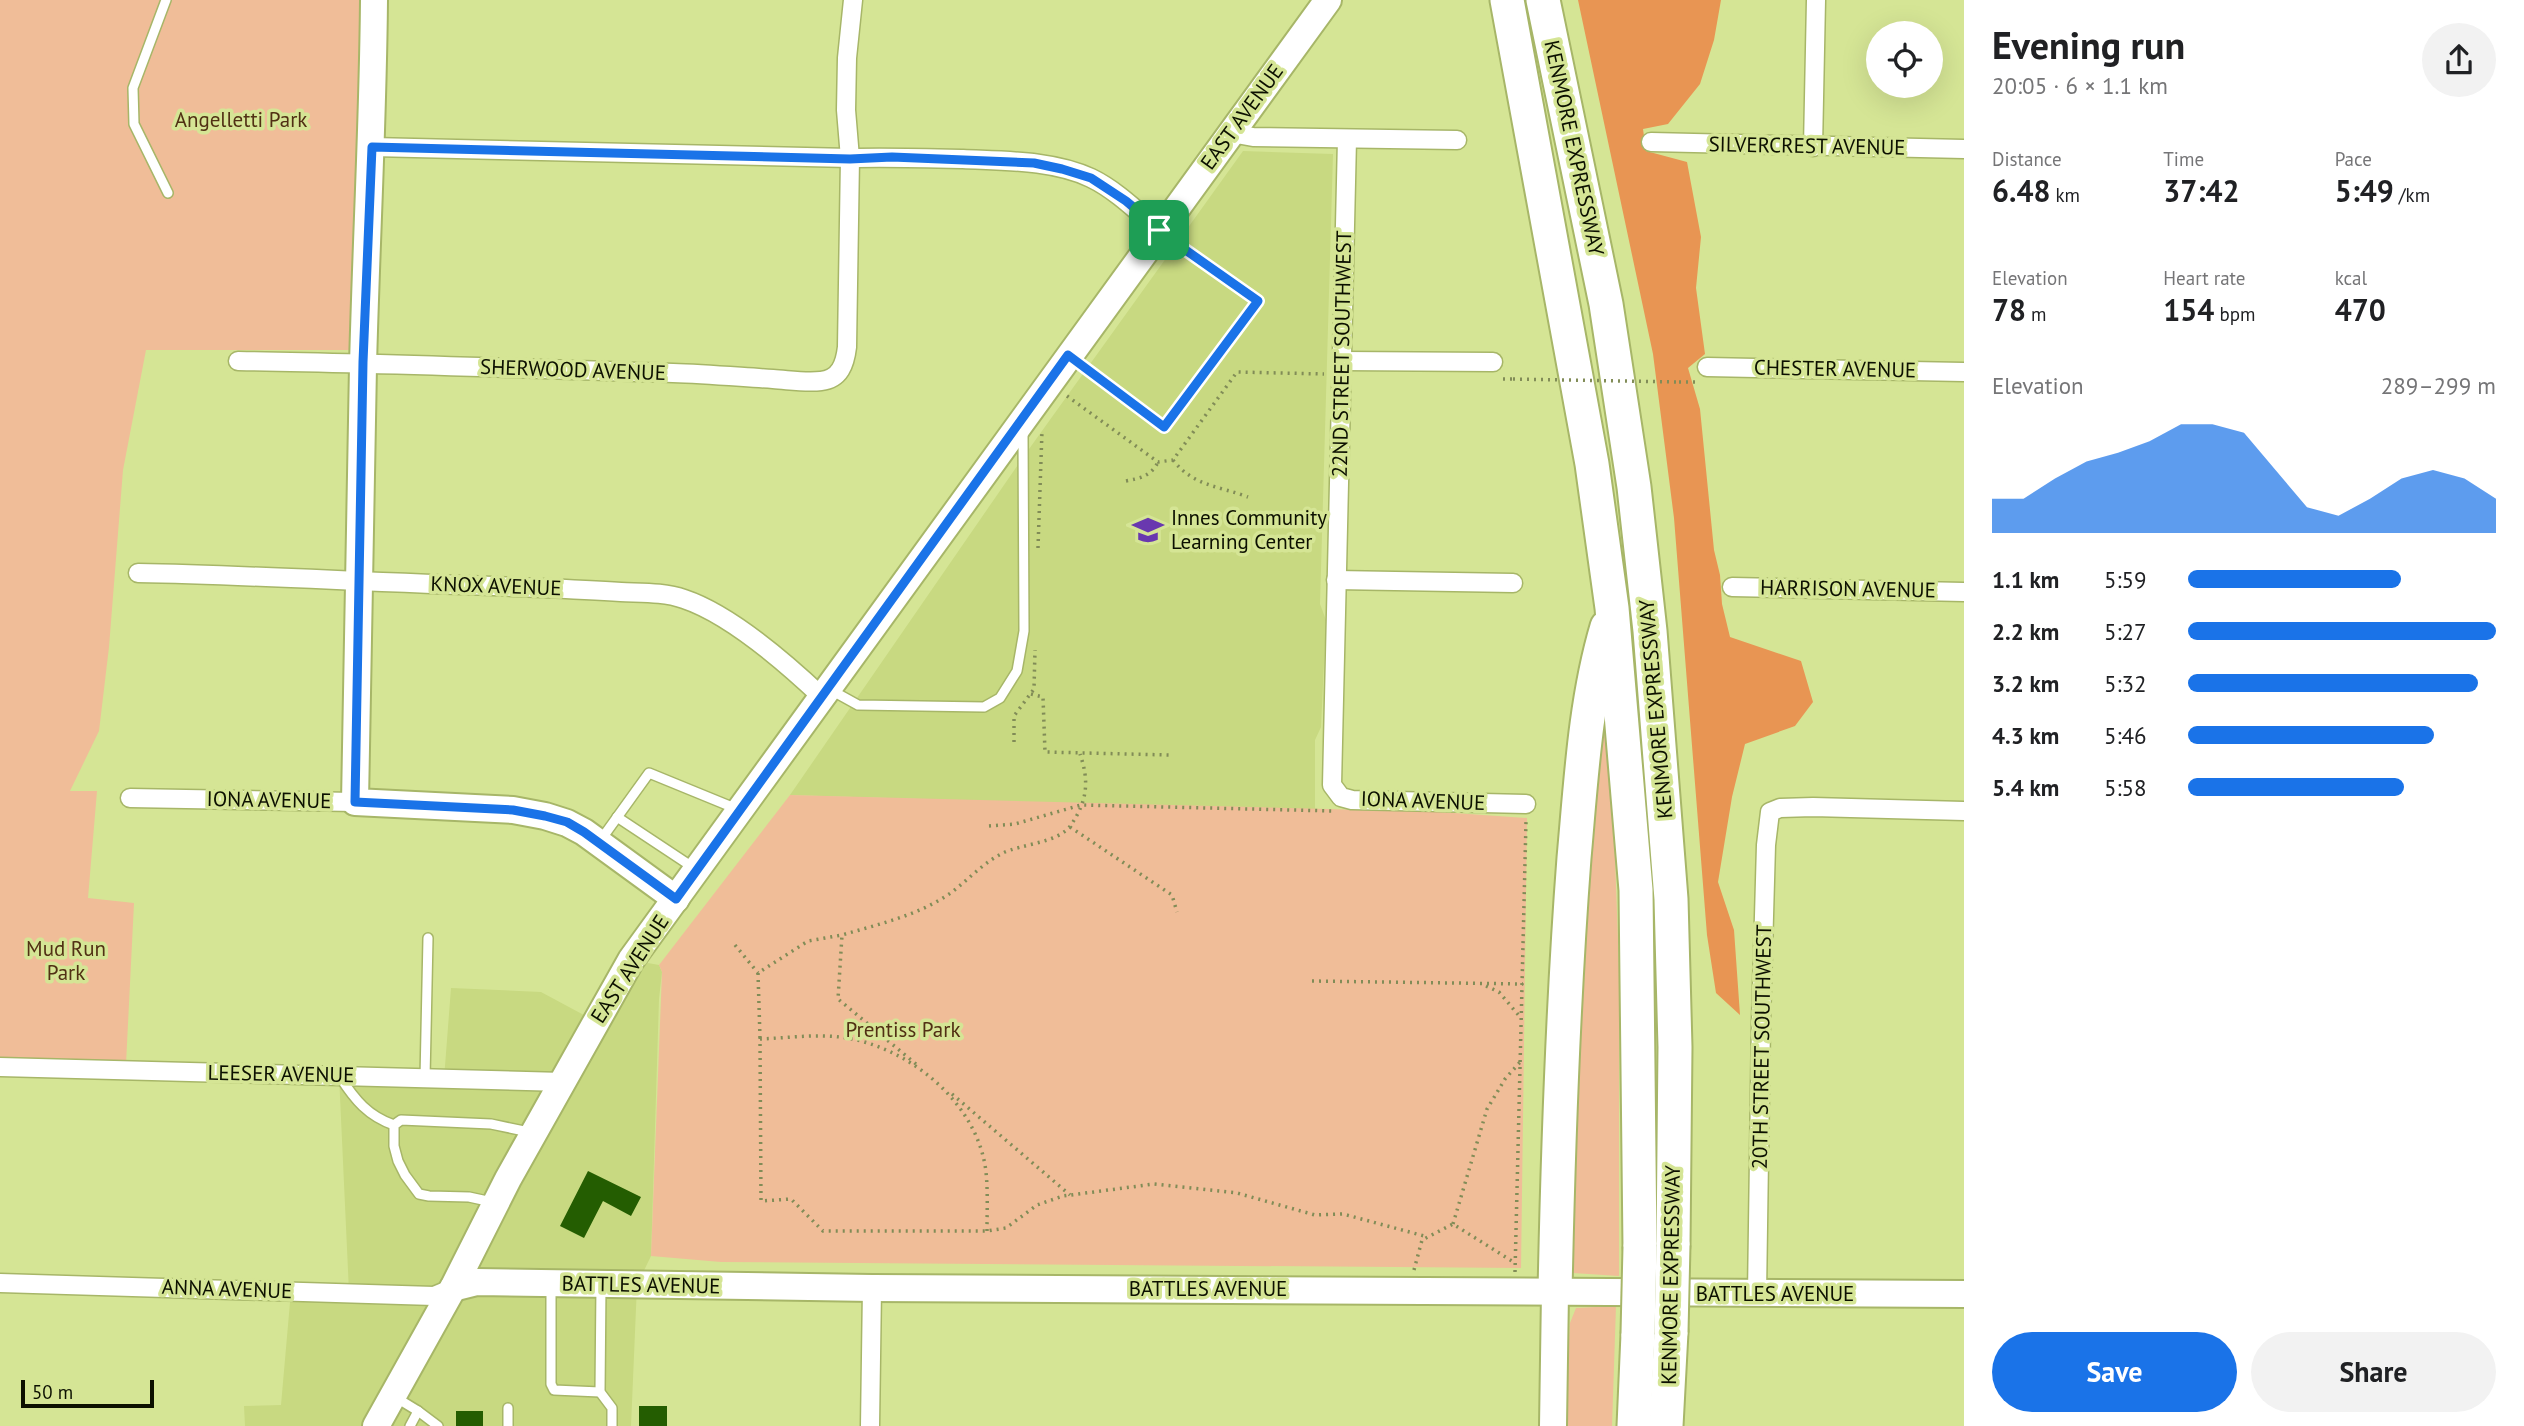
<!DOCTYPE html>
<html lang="en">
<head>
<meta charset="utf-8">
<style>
	:root { --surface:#fff; --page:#f2f2f2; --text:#202124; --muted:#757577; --accent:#1a73e8 }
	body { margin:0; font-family:"PT Sans",sans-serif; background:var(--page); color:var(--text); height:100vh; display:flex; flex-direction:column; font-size:26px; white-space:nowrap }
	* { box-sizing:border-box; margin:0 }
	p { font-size:23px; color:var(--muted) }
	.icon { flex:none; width:38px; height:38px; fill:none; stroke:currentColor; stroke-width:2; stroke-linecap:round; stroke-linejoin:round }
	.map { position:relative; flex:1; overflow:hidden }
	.details { display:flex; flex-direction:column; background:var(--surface); width:560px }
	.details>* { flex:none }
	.tools { position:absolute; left:1866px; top:21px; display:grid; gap:14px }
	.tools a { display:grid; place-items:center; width:77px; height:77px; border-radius:50%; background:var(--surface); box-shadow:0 7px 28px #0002; font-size:35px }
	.scale { position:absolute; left:21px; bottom:18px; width:133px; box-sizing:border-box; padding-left:7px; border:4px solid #0c1000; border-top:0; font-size:19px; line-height:24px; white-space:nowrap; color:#0c1000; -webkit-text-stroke:5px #d5e595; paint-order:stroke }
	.pin { position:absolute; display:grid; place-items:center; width:60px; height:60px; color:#fff; margin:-30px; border-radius:14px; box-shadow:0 4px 10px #0006 }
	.round { display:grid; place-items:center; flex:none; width:74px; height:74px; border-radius:37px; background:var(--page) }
	.summary { display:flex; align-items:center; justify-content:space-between; height:119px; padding:0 28px }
	h1 { font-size:38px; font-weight:700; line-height:52px }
	.stats { display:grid; grid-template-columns:repeat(3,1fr); gap:10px; height:119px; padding:7px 28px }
	.stats div { display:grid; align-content:center }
	.stats b { font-size:30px; font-weight:700 }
	.stats small { font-size:19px; font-weight:400 }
	.stats p { font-size:19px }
	.chart { height:196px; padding:14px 28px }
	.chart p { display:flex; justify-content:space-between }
	.chart svg { width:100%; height:126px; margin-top:7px; fill:var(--accent); opacity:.7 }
	.button { display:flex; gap:14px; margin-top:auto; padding:14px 28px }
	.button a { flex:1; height:80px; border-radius:42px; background:var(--accent); color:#fff; font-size:28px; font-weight:700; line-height:80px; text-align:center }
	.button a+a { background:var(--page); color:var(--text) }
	ul { padding:0 28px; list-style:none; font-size:23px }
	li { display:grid; grid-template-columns:112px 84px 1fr; align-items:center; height:52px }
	li i { height:18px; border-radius:9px; background:var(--accent) }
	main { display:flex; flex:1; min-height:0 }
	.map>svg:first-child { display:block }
</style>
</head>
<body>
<main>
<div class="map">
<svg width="1964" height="1426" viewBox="0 0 1964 1426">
	<rect width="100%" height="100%" fill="#d5e595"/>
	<!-- built -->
	<g fill="#c8d981">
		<polygon points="1243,151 1333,154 1320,604 1326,620 1321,727 1315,740 1315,811 790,795 1024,456"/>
		<polygon points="631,960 659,965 662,972 659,999 651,1256 637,1285 631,1426 245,1426 244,1406 281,1405 291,1291 349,1292 339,1075 444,1079 451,988 541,992 595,1021"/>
	</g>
	<!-- green -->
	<g fill="#f0bd98">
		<polygon points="0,0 364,0 355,350 146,350 123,470 109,647 99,731 70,791 97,791 88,898 134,903 126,1064 0,1061"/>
		<polygon points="1604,689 1613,801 1619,969 1619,1276 1573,1273 1568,1252 1574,967"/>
		<polygon points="790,795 1440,812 1527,818 1521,1268 721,1262 651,1256 662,972 659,965"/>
		<polygon points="1616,1306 1612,1426 1564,1426 1570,1323 1576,1308"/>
	</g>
	<!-- forest -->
	<polygon fill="#e89553" points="1578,0 1721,0 1714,40 1700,84 1668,124 1643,129 1646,151 1687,162 1701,237 1696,288 1705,354 1688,368 1700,409 1714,550 1720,575 1722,604 1730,637 1801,661 1813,702 1795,726 1745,744 1732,797 1718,882 1734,930 1740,1015 1716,993 1707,935 1674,518 1653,354"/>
	<!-- building -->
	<g fill="#245d01">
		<polygon points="588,1171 641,1197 631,1216 603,1201 584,1238 560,1226"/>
		<rect x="639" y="1406" width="28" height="20"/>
		<rect x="456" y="1411" width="27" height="15"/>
	</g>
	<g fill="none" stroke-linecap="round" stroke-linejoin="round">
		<defs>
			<g id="lane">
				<polyline points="166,0 133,88 134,124 168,193"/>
				<polyline points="1072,358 1164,427 1258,301 1163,233"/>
				<polyline points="829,689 858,705 984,707 1000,698 1017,671 1024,631 1023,433"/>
				<polyline points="617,817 694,868"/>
				<polyline points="600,841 649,773 737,809"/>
				<path d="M340,1077c15,23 28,39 54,48"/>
				<polyline points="425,1078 428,938"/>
				<polyline points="492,1202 469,1197 429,1196 419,1194 405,1175 398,1161 394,1146 394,1125 401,1120 491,1124 529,1132"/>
				<polyline points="551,1285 551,1384 554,1390 600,1392"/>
				<polyline points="601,1285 600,1392 612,1408 612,1426"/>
				<polyline points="395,1397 418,1411 410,1426"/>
				<polyline points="418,1411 438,1426"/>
				<polyline points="508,1426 508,1408"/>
			</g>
			<g id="street">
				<polyline points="1231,133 1253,137 1457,140"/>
				<polyline points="1347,139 1332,785 1341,797 1352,800 1526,804"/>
				<polyline points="1651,142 1964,149"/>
				<path d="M372,147l478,11c38,-1 75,0 113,1 41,2 90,1 128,19 25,12 47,34 68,52"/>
				<polyline points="1813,147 1816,0"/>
				<path d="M238,361c145,2 290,8 435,12 33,1 67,4 100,6 16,1 33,4 48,2 19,-2 24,-17 26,-34l3,-189 -4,-48 1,-52 6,-58"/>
				<polyline points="1342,361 1493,362"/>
				<polyline points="1707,367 1964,372"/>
				<path d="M138,573c118,2 237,10 355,13 43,2 85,3 128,6 20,1 43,0 63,7 45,15 103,65 138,98"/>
				<polyline points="1336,580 1513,583"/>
				<polyline points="1732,587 1964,592"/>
				<polyline points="130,798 355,802"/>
				<polyline points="0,1067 563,1082"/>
				<polyline points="0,1283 434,1296 453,1288"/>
				<polyline points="1757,1294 1761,1022 1766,845 1770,812 1780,808 1813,807 1964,811"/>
				<polyline points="870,1426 872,1288"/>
			</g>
			<g id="secondary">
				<path d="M374,0c-1,122 -8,244 -11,366 -4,145 -4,291 -8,436l158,8 32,6 22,7 17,9 92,67"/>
				<polyline points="453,1288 477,1282 872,1288 1964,1294"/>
				<polyline points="376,1426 453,1288 508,1179 631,960 1328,0"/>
				<polyline points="1553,1426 1555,1292"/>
			</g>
			<g id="highway">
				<polyline points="1507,0 1592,464 1612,608 1636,890 1640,1247"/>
				<polyline points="1543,0 1606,304 1634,487 1650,631 1671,899 1675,1047 1673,1245"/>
				<path d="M1555,1292c3,-145 8,-290 19,-434 7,-77 11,-157 33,-231"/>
				<polyline points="1634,1426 1638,1334"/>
				<polyline points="1666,1426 1671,1332"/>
			</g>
		</defs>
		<!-- lane casing -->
		<use href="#lane" stroke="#a7b668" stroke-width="12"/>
		<!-- street casing -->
		<use href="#street" stroke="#a7b668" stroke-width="21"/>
		<!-- secondary casing -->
		<use href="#secondary" stroke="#a7b668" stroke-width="30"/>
		<!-- highway casing -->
		<use href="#highway" stroke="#a7b668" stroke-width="37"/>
		<!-- path -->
		<g stroke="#818c57" stroke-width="3.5" stroke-dasharray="2 5" stroke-linecap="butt">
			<polyline points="1503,379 1513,379"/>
			<polyline points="1679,382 1699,382"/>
			<polyline points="1067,396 1158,462 1173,460 1237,372 1324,374"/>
			<path d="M1173,460c20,26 46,26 75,37"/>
			<path d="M1126,481c15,-3 25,-5 32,-19"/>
			<polyline points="1038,548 1042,431"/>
			<polyline points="1031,694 1043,697 1045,752 1169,755"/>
			<polyline points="1014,742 1014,716 1034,689 1035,650"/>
			<polyline points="989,826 1015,824 1081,805 1333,811"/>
			<polyline points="1070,827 1172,895 1177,912"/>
			<polyline points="735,945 758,973"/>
			<polyline points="1312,981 1523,984"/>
			<polyline points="1486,986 1499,992 1521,1018"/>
			<polyline points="760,1038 758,973 808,941 842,935"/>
			<path d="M916,1064l-78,-65 4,-64c37,-11 78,-20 110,-43 17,-13 31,-29 51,-39 18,-9 56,-10 68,-28 17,-25 18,-45 9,-71"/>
			<polyline points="952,1094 1070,1195"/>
			<polyline points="1453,1224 1487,1109 1505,1079 1521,1061"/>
			<path d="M987,1231c0,-19 1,-39 -1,-59 -8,-70 -79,-127 -146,-135 -26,-3 -54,1 -80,2l1,162 30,-2 32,32h164l19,-3 31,-23 26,-9 91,-12 83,9 78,22 28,-1 85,23"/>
			<polyline points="1414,1270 1422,1240 1453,1224 1515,1263"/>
			<polyline points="1515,1272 1526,822"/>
		</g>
		<!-- lane -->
		<use href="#lane" stroke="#fff" stroke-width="9"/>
		<!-- street -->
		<use href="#street" stroke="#fff" stroke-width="18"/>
		<!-- secondary -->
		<use href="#secondary" stroke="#fff" stroke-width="26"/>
		<!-- highway -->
		<use href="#highway" stroke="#fff" stroke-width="33"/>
		<defs>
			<g id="highway-bridge">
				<polyline points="1671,1332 1673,1245"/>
				<polyline points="1638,1334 1640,1247"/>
			</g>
		</defs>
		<!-- highway-bridge casing -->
		<use href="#highway-bridge" stroke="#a7b668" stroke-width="37" stroke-linecap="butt"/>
		<!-- path-bridge -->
		<polyline stroke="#818c57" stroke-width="3.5" stroke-dasharray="2 5" stroke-linecap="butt" points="1513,379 1679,382"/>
		<!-- highway-bridge -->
		<use href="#highway-bridge" stroke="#fff" stroke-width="33"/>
	</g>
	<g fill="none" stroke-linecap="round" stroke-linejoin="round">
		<defs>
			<polygon id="route" points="372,147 850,159 892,157 1034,163 1062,169 1091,178 1126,201 1177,244 1258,301 1164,427 1068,355 676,899 584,832 567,822 545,816 513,810 355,802 363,362"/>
		</defs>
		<!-- route casing -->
		<use href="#route" stroke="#fff" stroke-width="14"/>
		<!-- route -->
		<use href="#route" stroke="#1a73e8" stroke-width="9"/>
	</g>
	<!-- icons -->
	<defs>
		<symbol id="school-bare" viewBox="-9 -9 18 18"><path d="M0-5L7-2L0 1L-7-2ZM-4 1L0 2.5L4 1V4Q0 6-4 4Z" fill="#6938af" stroke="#d5e595" stroke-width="2.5" paint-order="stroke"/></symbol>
	</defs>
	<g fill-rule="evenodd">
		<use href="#school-bare" x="1126" y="508" width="44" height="44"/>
	</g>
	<g text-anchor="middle" stroke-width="7" stroke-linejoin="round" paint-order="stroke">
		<!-- street labels -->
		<g font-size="21" fill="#0c1000" stroke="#d5e595">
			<text transform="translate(1242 117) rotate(-54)" y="7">EAST AVENUE</text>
			<text transform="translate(1807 146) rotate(1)" y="7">SILVERCREST AVENUE</text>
			<text transform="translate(1574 148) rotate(78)" y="7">KENMORE EXPRESSWAY</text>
			<text transform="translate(1342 354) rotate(-89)" y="7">22ND STREET SOUTHWEST</text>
			<text transform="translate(1835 369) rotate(1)" y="7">CHESTER AVENUE</text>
			<text transform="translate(573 370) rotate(2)" y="7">SHERWOOD AVENUE</text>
			<text transform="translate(496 586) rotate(2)" y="7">KNOX AVENUE</text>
			<text transform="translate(1848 589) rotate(1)" y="7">HARRISON AVENUE</text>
			<text transform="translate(1656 709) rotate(-95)" y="7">KENMORE EXPRESSWAY</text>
			<text transform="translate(269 800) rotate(1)" y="7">IONA AVENUE</text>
			<text transform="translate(1423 801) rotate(2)" y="7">IONA AVENUE</text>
			<text transform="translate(630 969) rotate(-57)" y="7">EAST AVENUE</text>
			<text transform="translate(1762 1047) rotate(-89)" y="7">20TH STREET SOUTHWEST</text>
			<text transform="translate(281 1074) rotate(1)" y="7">LEESER AVENUE</text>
			<text transform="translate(1671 1275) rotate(-89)" y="7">KENMORE EXPRESSWAY</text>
			<text transform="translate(641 1285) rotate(1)" y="7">BATTLES AVENUE</text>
			<text transform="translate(227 1289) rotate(2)" y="7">ANNA AVENUE</text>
			<text x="1208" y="1296">BATTLES AVENUE</text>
			<text x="1775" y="1301">BATTLES AVENUE</text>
		</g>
		<!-- park labels -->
		<g font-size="21" fill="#513014" stroke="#d5e595">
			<text x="241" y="127">Angelletti Park</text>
			<text x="66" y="956">Mud Run<tspan x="66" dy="24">Park</tspan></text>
			<text x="903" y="1037">Prentiss Park</text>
		</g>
		<!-- poi labels -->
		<g font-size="21" fill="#0c1000" stroke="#d5e595" text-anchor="start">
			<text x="1171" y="525">Innes Community<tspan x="1171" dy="24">Learning Center</tspan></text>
		</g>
	</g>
</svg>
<div class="tools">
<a><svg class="icon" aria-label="locate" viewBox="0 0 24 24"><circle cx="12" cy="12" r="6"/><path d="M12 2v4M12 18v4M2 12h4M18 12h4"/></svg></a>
</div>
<div class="scale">50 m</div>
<div class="pin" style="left:1159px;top:230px;background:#1e9e55"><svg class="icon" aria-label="arrive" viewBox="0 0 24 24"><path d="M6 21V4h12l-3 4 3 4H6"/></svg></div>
</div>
<section class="details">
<div class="summary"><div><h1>Evening run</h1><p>20:05 · 6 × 1.1 km</p></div><a class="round"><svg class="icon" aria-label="share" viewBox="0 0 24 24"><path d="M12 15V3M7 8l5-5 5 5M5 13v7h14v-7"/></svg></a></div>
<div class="stats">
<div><p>Distance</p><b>6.48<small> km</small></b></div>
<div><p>Time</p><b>37:42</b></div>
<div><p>Pace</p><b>5:49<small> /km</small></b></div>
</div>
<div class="stats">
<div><p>Elevation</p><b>78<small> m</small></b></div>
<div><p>Heart rate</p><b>154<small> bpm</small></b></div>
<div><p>kcal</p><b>470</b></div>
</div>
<div class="chart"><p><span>Elevation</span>289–299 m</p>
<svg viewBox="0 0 160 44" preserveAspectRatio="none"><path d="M0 44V32L10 32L20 25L30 19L40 16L50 12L60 6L70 6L80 9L90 22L100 35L110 38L120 32L130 25L140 22L150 25L160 32V44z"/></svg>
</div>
<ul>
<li><b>1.1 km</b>5:59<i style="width:69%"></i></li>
<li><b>2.2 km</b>5:27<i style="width:100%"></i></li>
<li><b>3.2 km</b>5:32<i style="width:94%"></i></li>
<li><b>4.3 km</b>5:46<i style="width:80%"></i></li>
<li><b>5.4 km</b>5:58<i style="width:70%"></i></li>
</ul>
<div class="button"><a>Save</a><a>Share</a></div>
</section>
</main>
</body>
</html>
